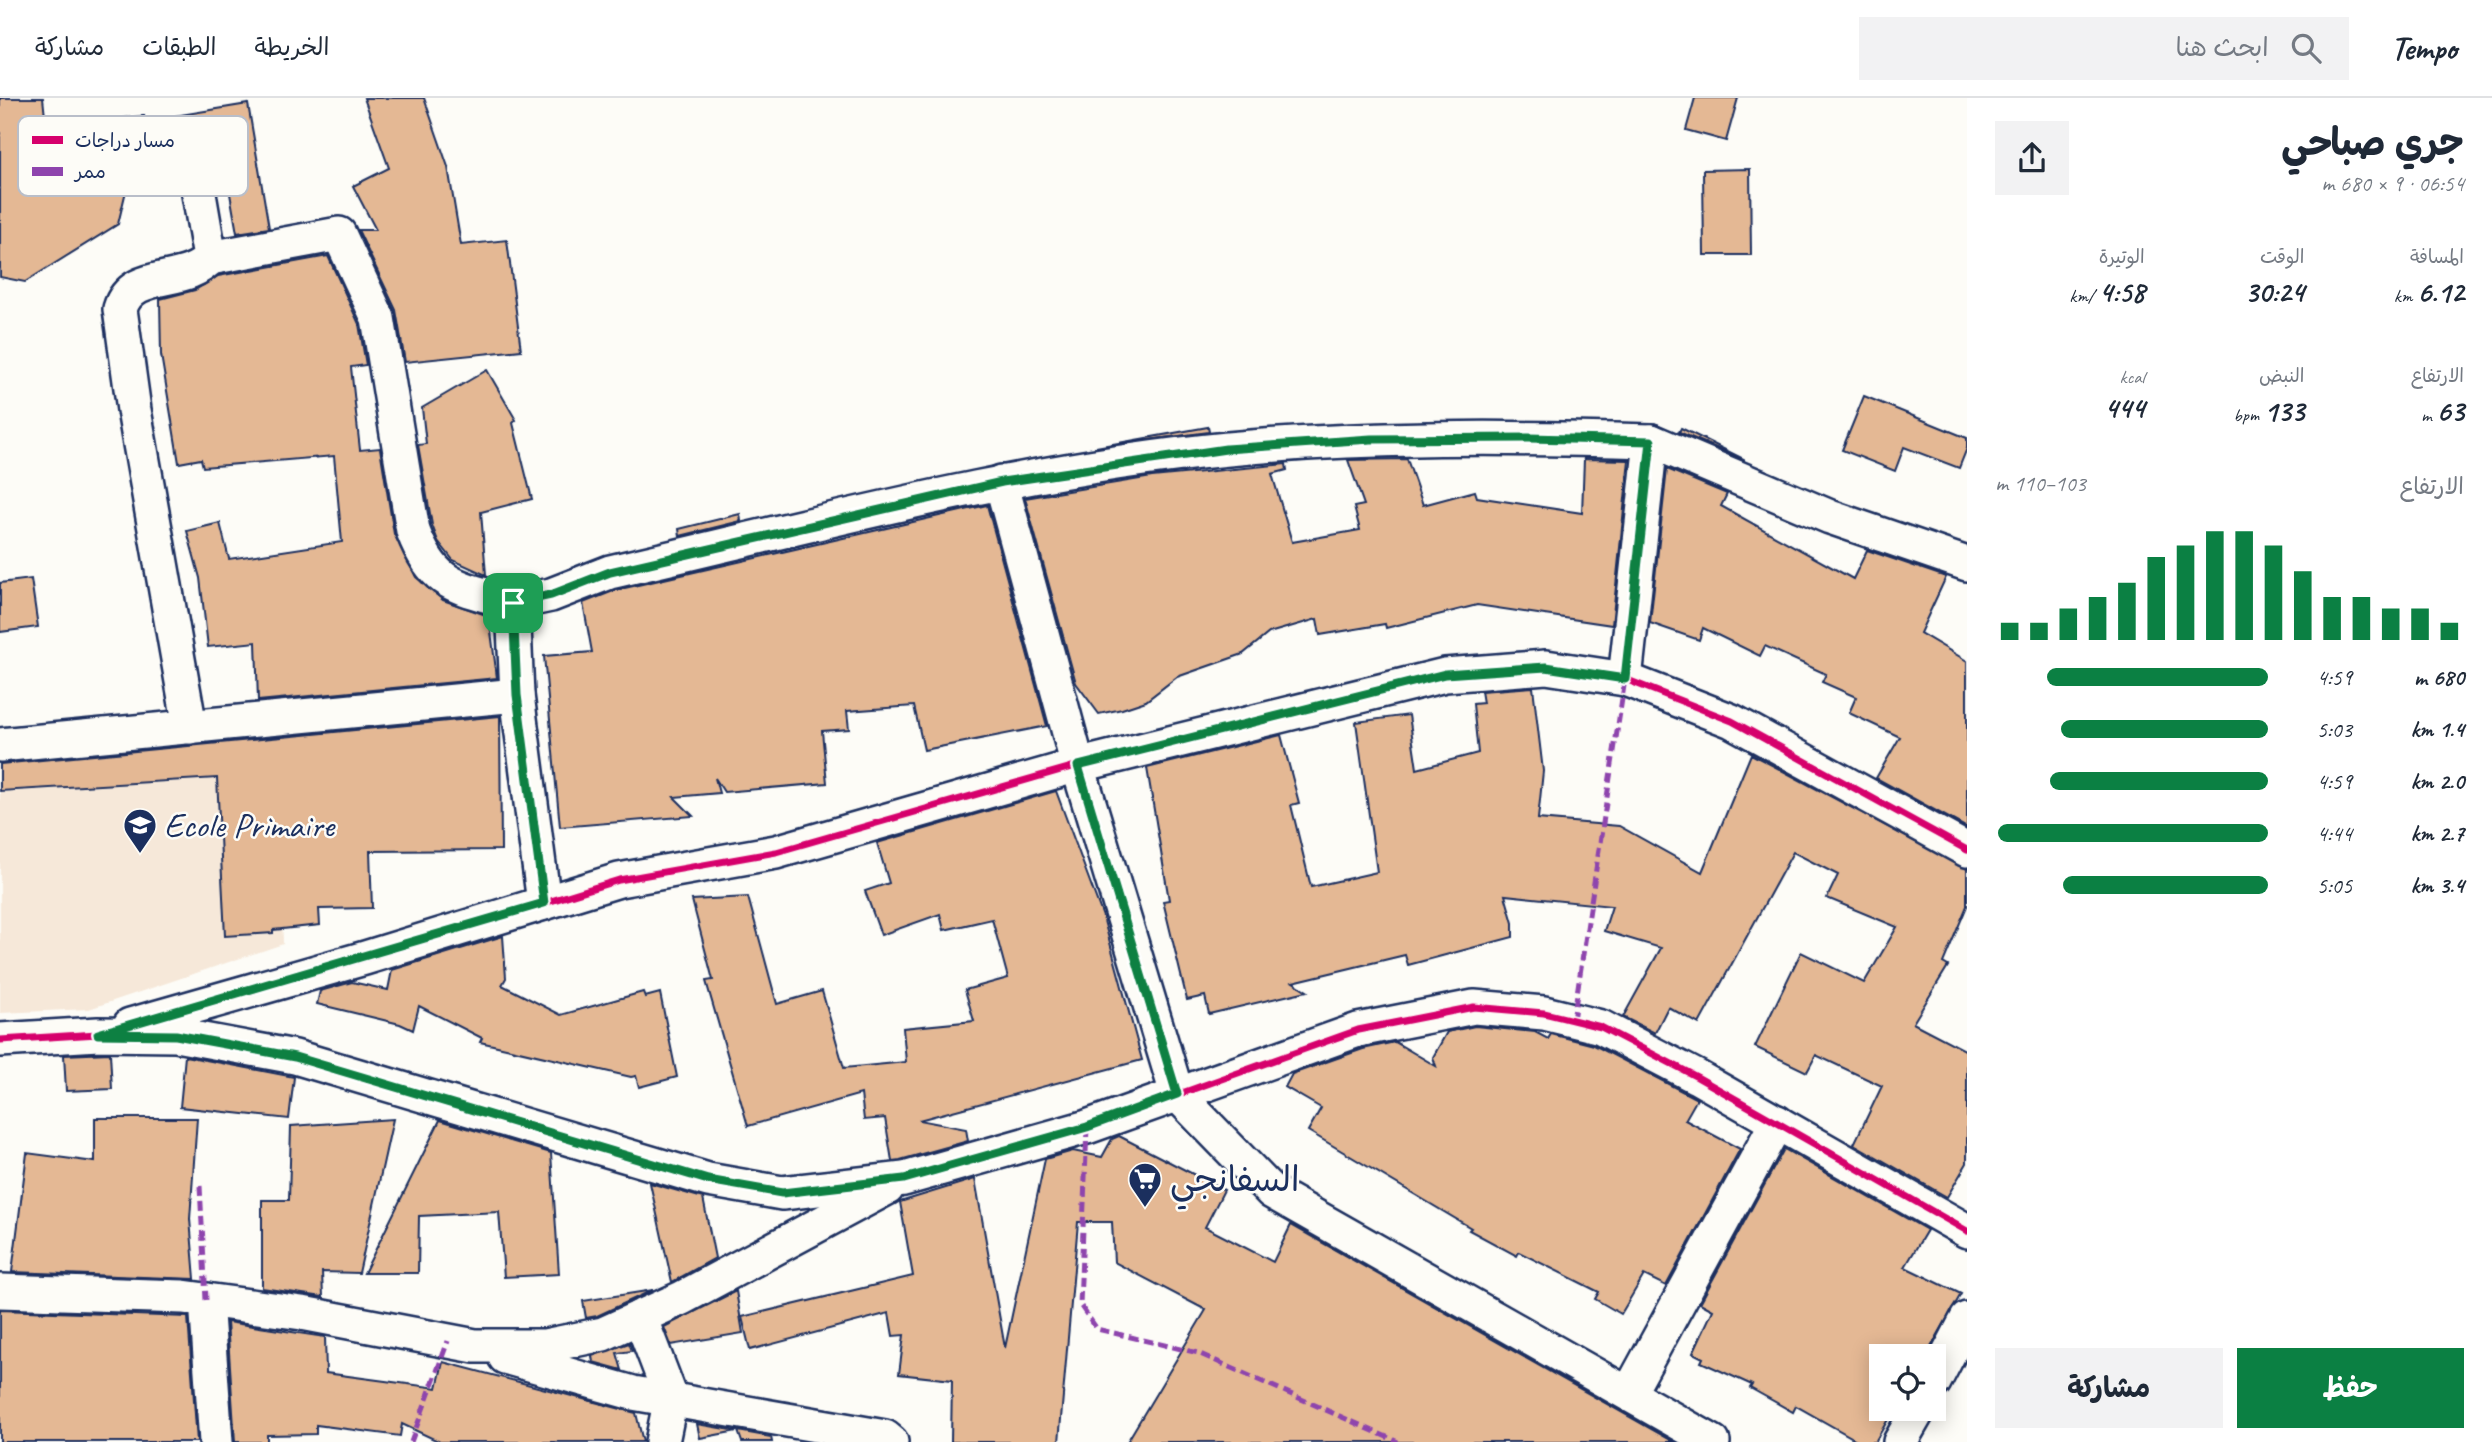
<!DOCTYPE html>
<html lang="ar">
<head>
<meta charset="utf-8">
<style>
	:root { --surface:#fff; --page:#f2f2f3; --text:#1f2937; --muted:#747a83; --line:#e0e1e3; --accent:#0b8043 }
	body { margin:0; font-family:Caveat,"Playpen Sans Arabic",sans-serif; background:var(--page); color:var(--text); direction:rtl; height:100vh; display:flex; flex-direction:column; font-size:26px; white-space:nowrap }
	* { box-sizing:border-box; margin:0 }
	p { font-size:23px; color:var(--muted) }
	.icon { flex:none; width:38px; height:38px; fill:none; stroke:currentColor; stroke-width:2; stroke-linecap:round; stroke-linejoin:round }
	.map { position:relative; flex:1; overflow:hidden; direction:ltr }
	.sheet { display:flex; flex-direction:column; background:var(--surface); width:525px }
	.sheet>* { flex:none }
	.fabs { position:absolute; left:1869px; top:1246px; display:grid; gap:14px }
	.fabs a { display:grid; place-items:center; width:77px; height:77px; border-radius:0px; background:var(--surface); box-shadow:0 4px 18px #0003; font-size:35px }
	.pin { position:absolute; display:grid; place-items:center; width:60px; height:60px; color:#fff; margin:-30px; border-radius:14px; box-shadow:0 4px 10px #0006 }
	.round { display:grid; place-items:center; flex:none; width:74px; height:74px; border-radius:0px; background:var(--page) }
	.overview { display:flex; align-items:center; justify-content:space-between; height:119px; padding:0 28px }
	h1 { font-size:38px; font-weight:700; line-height:52px }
	.figures { display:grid; grid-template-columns:repeat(3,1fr); gap:10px; height:119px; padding:7px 28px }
	.figures div { display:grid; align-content:center }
	.figures b { font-size:30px; font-weight:700 }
	.figures small { font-size:19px; font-weight:400 }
	.figures p { font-size:19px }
	.chart { height:196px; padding:14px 28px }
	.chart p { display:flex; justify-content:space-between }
	.chart svg { width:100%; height:126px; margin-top:7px; stroke:var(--accent); stroke-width:6 }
	.primary-button { display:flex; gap:14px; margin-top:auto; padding:14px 28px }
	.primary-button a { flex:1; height:80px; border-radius:0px; background:var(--accent); color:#fff; font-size:28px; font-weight:700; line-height:80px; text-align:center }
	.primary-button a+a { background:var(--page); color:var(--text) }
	ul { padding:0 28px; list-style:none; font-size:23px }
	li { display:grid; grid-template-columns:112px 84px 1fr; align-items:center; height:52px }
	li i { height:18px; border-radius:9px; background:var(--accent) }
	header { display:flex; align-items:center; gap:42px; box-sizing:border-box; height:98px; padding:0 35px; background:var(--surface); border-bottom:2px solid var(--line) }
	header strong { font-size:33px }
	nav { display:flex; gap:38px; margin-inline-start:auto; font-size:24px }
	.search { width:490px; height:63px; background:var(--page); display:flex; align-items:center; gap:18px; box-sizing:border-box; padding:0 24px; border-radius:0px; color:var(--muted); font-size:26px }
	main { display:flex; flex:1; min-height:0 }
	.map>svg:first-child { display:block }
</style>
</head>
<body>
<header>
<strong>Tempo</strong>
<div class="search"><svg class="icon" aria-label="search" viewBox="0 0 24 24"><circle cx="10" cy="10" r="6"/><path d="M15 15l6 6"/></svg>ابحث هنا</div>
<nav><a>الخريطة</a><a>الطبقات</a><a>مشاركة</a></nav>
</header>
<main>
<section class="sheet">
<div class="overview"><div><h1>جري صباحي</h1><p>06:54 · 9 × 680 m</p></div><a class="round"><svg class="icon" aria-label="share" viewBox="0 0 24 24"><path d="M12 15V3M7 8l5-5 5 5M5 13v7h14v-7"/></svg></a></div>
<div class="figures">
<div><p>المسافة</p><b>6.12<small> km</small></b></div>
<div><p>الوقت</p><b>30:24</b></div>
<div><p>الوتيرة</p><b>4:58<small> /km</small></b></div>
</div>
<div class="figures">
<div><p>الارتفاع</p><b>63<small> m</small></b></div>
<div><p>النبض</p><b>133<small> bpm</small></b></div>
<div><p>kcal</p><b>444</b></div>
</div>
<div class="chart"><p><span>الارتفاع</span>103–110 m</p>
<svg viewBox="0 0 160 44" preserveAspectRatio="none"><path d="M5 44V38M15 44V38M25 44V33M35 44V29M45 44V24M55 44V15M65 44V11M75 44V6M85 44V6M95 44V11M105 44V20M115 44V29M125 44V29M135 44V33M145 44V33M155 44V38"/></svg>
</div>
<ul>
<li><b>680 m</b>4:59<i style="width:81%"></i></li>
<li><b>1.4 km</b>5:03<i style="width:76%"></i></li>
<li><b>2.0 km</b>4:59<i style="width:80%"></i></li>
<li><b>2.7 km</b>4:44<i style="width:99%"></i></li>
<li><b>3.4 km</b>5:05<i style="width:75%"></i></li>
</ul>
<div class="primary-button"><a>حفظ</a><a>مشاركة</a></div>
</section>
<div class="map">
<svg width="1967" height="1344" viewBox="0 0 1967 1344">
	<rect width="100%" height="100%" fill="#fdfcf7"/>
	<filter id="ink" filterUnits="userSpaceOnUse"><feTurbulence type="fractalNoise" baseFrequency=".0143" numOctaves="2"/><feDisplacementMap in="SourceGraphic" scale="14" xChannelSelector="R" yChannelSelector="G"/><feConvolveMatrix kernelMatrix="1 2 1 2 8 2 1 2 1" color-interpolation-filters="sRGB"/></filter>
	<g filter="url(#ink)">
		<!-- built -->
		<polygon fill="#f6e8d9" points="277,638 283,846 89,911 0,915 0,669"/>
		<!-- building -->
		<g fill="#e4b894" stroke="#1b2f5e" stroke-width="2">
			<polygon points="0,0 43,0 46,28 144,18 118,126 25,184 0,179"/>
			<polygon points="364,0 424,0 448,69 461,147 507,142 521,252 405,264 396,212 358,132 376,132 353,88 389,70"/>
			<polygon points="1695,0 1738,0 1726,43 1686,32"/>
			<polygon points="248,6 269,130 237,135 226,73 158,84 156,21"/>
			<polygon points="1750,71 1751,157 1704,157 1703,72"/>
			<polygon points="328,158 359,226 366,267 351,269 360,352 380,350 394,436 416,479 443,502 489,518 497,580 258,603 256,544 208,549 200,480 187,433 220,425 229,461 342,444 334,358 203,369 201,361 179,365 161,257 160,201 195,192 218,178"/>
			<polygon points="487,272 516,322 513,325 532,401 481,414 486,477 453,462 438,443 432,427 418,347 426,346 422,310"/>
			<polygon points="1864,298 1967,340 1967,350 1959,370 1904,349 1895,373 1842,352"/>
			<polygon points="1208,329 1209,334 1096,349"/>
			<polygon points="1681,330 1744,361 1744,362 1679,334"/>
			<polygon points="1407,361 1423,407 1475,393 1477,399 1582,415 1584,361 1629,362 1612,527 1477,507 1386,530 1385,526 1320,537 1317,521 1269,535 1243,556 1177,579 1146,603 1122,611 1099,616 1076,585 1025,400 1152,379 1286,366 1287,372 1272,376 1292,444 1360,432 1354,409 1364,407 1348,362"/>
			<polygon points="1667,371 1727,396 1721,408 1853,481 1867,452 1946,479 1920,535 1967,563 1967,730 1876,680 1900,639 1849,615 1856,599 1822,584 1826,576 1765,548 1760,558 1703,530 1699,542 1650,525"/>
			<polygon points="987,407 1047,628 924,652 914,608 847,613 849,631 822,633 827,685 724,694 715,680 719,695 674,699 693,718 560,729 544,558 592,554 583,505 616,492"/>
			<polygon points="740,416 741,423 680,438 679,431"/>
			<polygon points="31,481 38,529 0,534 0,485"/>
			<polygon points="1533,589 1543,673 1538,721 1619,728 1702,774 1751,656 1967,771 1967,808 1943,865 1948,868 1913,925 1967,953 1967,1065 1947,1099 1854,1046 1882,988 1816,957 1807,974 1755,949 1801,854 1864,885 1897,829 1827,800 1838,777 1793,754 1699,926 1668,909 1655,935 1623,919 1661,850 1604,833 1612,808 1505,797 1513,825 1513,839 1408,867 1405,857 1293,884 1307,893 1209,916 1205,898 1187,902 1163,803 1169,802 1147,670 1281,637 1299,705 1291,707 1311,789 1377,774 1356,624 1409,617 1417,671 1478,655 1473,606 1483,605 1481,593"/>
			<polygon points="500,618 501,752 370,753 372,810 319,811 320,827 273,832 273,835 225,838 217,680 0,693 0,666"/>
			<polygon points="1056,693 1103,819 1142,962 919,1022 966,1031 968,1043 900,1062 892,1063 885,1020 864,1022 861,996 748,1028 706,883 713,882 692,802 748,799 777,906 822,893 844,970 906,964 903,930 974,923 965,892 1008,880 992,821 944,832 940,816 881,837 865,793 889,785 877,745"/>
			<polygon points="503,838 506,880 502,887 561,917 643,894 645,899 660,895 677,979 639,989 636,978 631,979 480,944 482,940 419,908 413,932 400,926 317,906 320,893 352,884 388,892 392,872"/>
			<polygon points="1475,928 1535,934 1548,941 1551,936 1594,947 1697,1001 1685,1022 1740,1051 1666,1188 1644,1177 1621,1216 1595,1201 1599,1194 1519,1154 1517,1158 1469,1132 1471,1130 1308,1033 1321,1010 1285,989 1292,976 1363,951 1395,944 1436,968 1433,959 1447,934"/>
			<polygon points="110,955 112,991 66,993 64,957"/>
			<polygon points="185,958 294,979 289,1021 180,1009"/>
			<polygon points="95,1020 197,1020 190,1121 195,1181 12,1174 27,1055 95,1064"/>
			<polygon points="393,1021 359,1175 322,1174 323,1199 262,1190 262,1102 289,1102 291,1028"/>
			<polygon points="440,1022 551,1055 559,1176 504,1179 499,1114 419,1118 418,1175 364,1175"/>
			<polygon points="1119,1038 1224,1092 1205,1129 1273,1164 1291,1127 1674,1344 1127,1344 1206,1212 1114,1164 1112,1124 1078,1124 1059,1344 951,1344 952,1282 899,1276 904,1237 893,1238 889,1215 750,1252 742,1219 913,1178 900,1104 975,1081 1005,1250 1045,1061 1073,1053 1102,1059 1112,1041"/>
			<polygon points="1784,1051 1927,1132 1905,1169 1961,1196 1926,1258 1881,1258 1881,1311 1894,1311 1875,1344 1860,1344 1796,1308 1793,1314 1750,1290 1752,1287 1701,1264 1703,1260 1693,1255 1713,1212 1700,1205"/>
			<polygon points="650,1085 703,1100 715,1160 672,1184"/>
			<polygon points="653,1192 597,1218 586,1220 583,1203"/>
			<polygon points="736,1193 743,1235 671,1247 664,1229"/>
			<polygon points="0,1212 188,1219 197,1344 0,1344"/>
			<polygon points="227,1224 325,1239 326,1275 437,1290 443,1264 636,1315 643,1344 440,1344 402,1326 400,1338 316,1327 316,1336 267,1337 267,1344 235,1344"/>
			<polygon points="629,1245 632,1253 617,1255 622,1272 593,1264 592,1258"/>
			<polygon points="697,1326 737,1333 700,1340"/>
			<polygon points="738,1333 771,1339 772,1344 742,1344"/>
		</g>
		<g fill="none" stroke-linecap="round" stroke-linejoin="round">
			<defs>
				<g id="minor">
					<path d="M210,160l129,-24 39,84 35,213c22,58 45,55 100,72"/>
					<polyline points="1001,384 1078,668 1177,996 1272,1094 1713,1344"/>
					<polyline points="1625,581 1651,343 1830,419 1967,466"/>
					<path d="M190,629l-56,-317 -14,-101c12,-41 65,-22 90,-51l-11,-64"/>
					<polyline points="0,647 517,597"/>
					<path d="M544,805l-27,-208 -4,-92 38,-8 59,-23c204,-47 408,-103 618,-123 141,-13 282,-12 423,-8"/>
					<polyline points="130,927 365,860 619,782 776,754 1068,670 1445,577 1546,569 1625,581 1732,623 1967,752"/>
					<polyline points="0,942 98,936 176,937 295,959 708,1082 782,1095 904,1081 1087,1029 1358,932 1474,909 1544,915 1601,929 1697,979 1967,1133"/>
					<polyline points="0,1193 183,1199 302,1215 475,1248 545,1248 603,1236 682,1200 887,1090"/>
					<polyline points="206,1202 216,1344"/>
					<polyline points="640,1219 671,1300 662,1344"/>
					<polyline points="505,1259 633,1295 885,1339 891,1344"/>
					<polyline points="1934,1284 1967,1221"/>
					<polyline points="1629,1295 1777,1024"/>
					<polyline points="1900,1344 1919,1311"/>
				</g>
			</defs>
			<!-- minor casing -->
			<use href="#minor" stroke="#1b2f5e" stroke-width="38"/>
			<!-- minor -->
			<use href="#minor" stroke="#fdfcf7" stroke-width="33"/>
			<!-- quiet -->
			<g stroke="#8e44ad" stroke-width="5" stroke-dasharray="10 5" stroke-linecap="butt">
				<polyline points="1573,922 1625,581"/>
				<polyline points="1087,1029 1080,1207 1097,1231 1198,1255 1398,1344"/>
				<polyline points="200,1088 206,1202"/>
				<polyline points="411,1344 448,1243"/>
			</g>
			<defs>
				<g id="cycleway">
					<polyline points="117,930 365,860 619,782 776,754 1068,670 1445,577 1546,569 1625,581 1732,623 1967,752"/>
					<polyline points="0,942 98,936 176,937 295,959 708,1082 782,1095 904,1081 1087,1029 1358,932 1474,909 1544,915 1601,929 1697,979 1967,1133"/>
				</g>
			</defs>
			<!-- cycleway casing -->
			<use href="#cycleway" stroke="#fdfcf7" stroke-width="11"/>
			<!-- cycleway -->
			<use href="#cycleway" stroke="#d6006c" stroke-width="7"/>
		</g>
	</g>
	<g fill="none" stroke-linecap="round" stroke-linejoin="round" filter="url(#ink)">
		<defs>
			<polygon id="route" points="1529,340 1651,343 1625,581 1546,569 1445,576 1078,668 1177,996 1087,1029 904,1081 782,1095 708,1082 295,959 176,937 98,936 544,805 517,597 513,505 551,497 610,474 1002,384 1226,351 1371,341"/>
		</defs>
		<!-- route casing -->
		<use href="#route" stroke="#fff" stroke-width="14"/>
		<!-- route -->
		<use href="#route" stroke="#0b8043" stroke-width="9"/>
	</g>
	<!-- icons -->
	<defs>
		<symbol id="school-pin" viewBox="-11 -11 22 30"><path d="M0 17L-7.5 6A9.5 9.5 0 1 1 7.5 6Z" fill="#1b2f5e" stroke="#fdfcf7"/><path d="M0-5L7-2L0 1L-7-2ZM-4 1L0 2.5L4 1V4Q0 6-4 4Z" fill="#fff"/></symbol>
		<symbol id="supermarket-pin" viewBox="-11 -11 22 30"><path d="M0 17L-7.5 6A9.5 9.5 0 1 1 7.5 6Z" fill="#1b2f5e" stroke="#fdfcf7"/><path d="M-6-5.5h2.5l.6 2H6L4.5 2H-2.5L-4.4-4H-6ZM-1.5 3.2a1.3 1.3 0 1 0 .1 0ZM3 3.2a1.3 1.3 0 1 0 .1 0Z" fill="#fff"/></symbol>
	</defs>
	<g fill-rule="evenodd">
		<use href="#school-pin" x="121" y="708" width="38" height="52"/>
		<use href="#supermarket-pin" x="1126" y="1062" width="38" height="52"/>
	</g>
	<g text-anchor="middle" stroke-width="5" stroke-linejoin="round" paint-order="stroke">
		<!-- poi labels -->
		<g font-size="35" fill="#1b2f5e" stroke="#fdfcf7" text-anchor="start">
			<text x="164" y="739">Ecole Primaire</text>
			<text x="1170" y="1093">السفانجي</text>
		</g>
	</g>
	<!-- legend -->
	<rect x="18" y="18" width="230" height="80" rx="10" fill="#fdfcf7" stroke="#b9bec9" stroke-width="2"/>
	<rect x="32" y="38" width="31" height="8" fill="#d6006c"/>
	<rect x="32" y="69" width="31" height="9" fill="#8e44ad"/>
	<g font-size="19" fill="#1b2f5e">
		<text x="75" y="49">مسار دراجات</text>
		<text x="75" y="80">ممر</text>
	</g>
</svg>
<div class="fabs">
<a><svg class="icon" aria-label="locate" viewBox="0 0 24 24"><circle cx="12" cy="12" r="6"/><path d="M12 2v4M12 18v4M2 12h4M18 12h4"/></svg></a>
</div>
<div class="pin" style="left:513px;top:505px;background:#1e9e55"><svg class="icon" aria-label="arrive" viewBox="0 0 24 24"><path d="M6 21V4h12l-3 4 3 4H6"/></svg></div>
</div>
</main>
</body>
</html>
